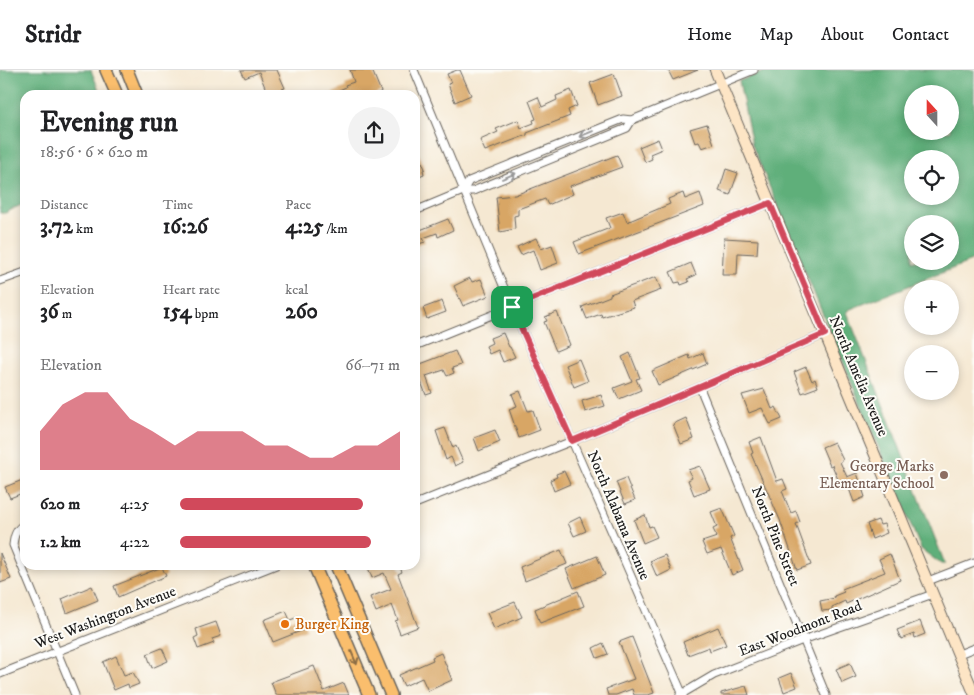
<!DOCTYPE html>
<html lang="en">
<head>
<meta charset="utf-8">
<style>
	:root { --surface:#fff; --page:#f2f2f2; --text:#202124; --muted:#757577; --line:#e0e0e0; --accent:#d1495b }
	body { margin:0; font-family:"IM FELL DW Pica",serif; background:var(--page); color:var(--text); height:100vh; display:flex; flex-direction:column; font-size:19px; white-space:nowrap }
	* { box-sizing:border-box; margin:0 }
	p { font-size:16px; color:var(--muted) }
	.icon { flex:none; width:28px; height:28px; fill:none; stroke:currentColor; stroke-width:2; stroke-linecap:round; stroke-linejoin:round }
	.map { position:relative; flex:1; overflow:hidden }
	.sheet { position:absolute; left:20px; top:20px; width:400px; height:480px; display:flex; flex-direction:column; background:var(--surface); border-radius:15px; box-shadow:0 2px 8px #0003 }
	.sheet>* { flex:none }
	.needle { width:32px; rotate:339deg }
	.fabs { position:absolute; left:904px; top:15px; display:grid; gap:10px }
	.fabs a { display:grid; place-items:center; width:55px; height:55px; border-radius:50%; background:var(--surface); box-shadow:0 2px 8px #0003; font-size:25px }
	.pin { position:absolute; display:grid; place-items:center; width:42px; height:42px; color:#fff; margin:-21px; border-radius:10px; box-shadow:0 2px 8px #0006 }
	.round { display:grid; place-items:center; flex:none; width:52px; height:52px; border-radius:26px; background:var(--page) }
	.head { display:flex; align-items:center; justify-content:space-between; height:85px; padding:0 20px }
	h1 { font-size:28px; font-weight:800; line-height:38px }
	.stats { display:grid; grid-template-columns:repeat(3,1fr); gap:8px; height:85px; padding:5px 20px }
	.stats div { display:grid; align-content:center }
	.stats b { font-size:21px; font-weight:800 }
	.stats small { font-size:14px; font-weight:400 }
	.stats p { font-size:14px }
	.chart { height:140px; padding:10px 20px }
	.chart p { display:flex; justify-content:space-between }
	.chart svg { width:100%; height:90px; margin-top:5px; fill:var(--accent); opacity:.7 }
	ul { padding:0 20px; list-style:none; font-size:16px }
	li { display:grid; grid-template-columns:80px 60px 1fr; align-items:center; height:38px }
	li i { height:12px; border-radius:6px; background:var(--accent) }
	header { display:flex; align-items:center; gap:30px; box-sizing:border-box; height:70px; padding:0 25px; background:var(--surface); border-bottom:1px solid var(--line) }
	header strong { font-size:24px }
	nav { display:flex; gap:28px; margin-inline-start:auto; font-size:18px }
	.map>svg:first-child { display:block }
</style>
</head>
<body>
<header>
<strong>Stridr</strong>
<nav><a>Home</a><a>Map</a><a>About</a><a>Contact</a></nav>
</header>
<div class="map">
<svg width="974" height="625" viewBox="0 0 974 625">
	<rect width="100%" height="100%" fill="#fdfcf7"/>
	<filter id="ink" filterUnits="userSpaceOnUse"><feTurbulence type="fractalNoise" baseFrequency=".02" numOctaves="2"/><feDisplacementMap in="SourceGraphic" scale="10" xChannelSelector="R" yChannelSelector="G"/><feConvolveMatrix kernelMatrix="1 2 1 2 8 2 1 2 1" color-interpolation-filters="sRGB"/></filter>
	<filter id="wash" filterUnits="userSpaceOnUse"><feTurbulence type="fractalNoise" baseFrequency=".0096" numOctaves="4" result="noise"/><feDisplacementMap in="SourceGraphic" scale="20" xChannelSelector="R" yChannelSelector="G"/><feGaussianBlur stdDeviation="1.12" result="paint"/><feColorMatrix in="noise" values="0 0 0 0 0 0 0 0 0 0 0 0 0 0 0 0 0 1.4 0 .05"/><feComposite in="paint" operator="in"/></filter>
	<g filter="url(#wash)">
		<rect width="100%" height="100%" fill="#f5e8d2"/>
		<!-- forest -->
		<g fill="#5eaf7a" stroke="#3d664b" fill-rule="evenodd">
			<polygon points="0,0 91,0 101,25 25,25 25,133 5,143 0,143"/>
			<path d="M769,0h205v190l-126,50 -1,2 98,252h-4l-20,-15 -169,-404 -13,-64zM912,24h38v37h-38zM912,89h38v37h-38zM912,154h38v37h-38z"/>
		</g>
		<g id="blocks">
			<!-- building -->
			<g fill="#d8a665">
				<polygon points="241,0 277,0 285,18 282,19 285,25 268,25 259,2 245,8"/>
				<polygon points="350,0 372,0 381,22 373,25 328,25 346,17 345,15 354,12"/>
				<polygon points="457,0 460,0 471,25 455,32 448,14 451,13 447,4"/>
				<polygon points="668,0 698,0 673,10"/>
				<polygon points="614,4 622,26 598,35 590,13"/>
				<polygon points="571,20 577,36 568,40 570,46 527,63 527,65 485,81 480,70 498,62 496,59 518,50 521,58 534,53 533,50 536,49 529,31 538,27 542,37 557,30 556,26"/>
				<polygon points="707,54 714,74 702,78 699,72 695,73 690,59"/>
				<polygon points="658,69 662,79 650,84 652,89 645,92 639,77"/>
				<polygon points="415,75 425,99 423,100 424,104 415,108"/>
				<polygon points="617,85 622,97 570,116 573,124 548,135 545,129 518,139 518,145 514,146 515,159 500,162 496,127 515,125"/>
				<polygon points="726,99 738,103 730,125 719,121"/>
				<polygon points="683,123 685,129 700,123 704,136 579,184 574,172 610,158 606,148 623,142 627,152 670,134 668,129"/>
				<polygon points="448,149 453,160 438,167 437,163 423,168 425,172 415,175 415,162"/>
				<polygon points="536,168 541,179 552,175 558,193 540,200 533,180 521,185 517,177"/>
				<polygon points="724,168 758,170 757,184 738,183 737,205 722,205"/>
				<polygon points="691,193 696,205 687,209 689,212 681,215 680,212 675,213 670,202"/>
				<polygon points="656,207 661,220 632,231 634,237 602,247 601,244 587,249 582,237 610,226 610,224"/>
				<polygon points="470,208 472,212 481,209 488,226 463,236 454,216"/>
				<polygon points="442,231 446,242 427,249 423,238"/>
				<polygon points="557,242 570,275 556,281 544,252 547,251 545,247"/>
				<polygon points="503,263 509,277 510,277 515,287 503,292 498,280 489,284 486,276 492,273 490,268"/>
				<polygon points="455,281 461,295 452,298 454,303 447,306 444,300 426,306 432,323 426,325 415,296"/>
				<polygon points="630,283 640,308 636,309 641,320 619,329 614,318 632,311 622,287"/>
				<polygon points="703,283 707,294 658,315 652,301 689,285 690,289"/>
				<polygon points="579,289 588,311 574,317 565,295"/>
				<polygon points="806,297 812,311 815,309 818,317 802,323 794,302"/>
				<polygon points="764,319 772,339 776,337 782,349 770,354 762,338 749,343 742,325"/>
				<polygon points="520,321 528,341 533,340 540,360 519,368 509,339 517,336 512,324"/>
				<polygon points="601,325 605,336 585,342 582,331"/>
				<polygon points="686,348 694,369 681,374 673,354"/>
				<polygon points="445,358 453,378 456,376 463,392 455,396 451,387 446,390 436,361"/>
				<polygon points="495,360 500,372 479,381 474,368"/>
				<polygon points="761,367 777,411 783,409 787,419 782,421 791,443 796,441 800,452 796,454 811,495 797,500 780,450 751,384 753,383 749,372"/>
				<polygon points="834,372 843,390 840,392 847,407 857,403 865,427 854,432 848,416 842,419 832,395 830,396 822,377"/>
				<polygon points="700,396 710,419 694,425 688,410 692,408 688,400"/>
				<polygon points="564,401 570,414 554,421 550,410 557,407 556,404"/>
				<polygon points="626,408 635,430 625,434 616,412"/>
				<polygon points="25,409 25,422 10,428 5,417"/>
				<polygon points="722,438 734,466 730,468 743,500 732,505 721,479 707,484 702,472 717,467 713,459 717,457 711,442"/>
				<polygon points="645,445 649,457 652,456 657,467 643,473 634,450"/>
				<polygon points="580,447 586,461 574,466 568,453"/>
				<polygon points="878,450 880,455 884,454 887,463 872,469 867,454"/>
				<polygon points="561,480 567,494 525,511 520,497"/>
				<polygon points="0,483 11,509 0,513"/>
				<polygon points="890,484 900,510 846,534 845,531 832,537 832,540 822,541 820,531 835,528 834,526 844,522 842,519 885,502 879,489"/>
				<polygon points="665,485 671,500 657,507 650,491"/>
				<polygon points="597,486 605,505 574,518 566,499"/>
				<polygon points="367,495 399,495 402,502 398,504 418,557 400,564 395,551 398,550 392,535 376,542 370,527 391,519 384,503 372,508"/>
				<polygon points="162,497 166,506 118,527 114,516"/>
				<polygon points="92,516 98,530 67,543 62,529"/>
				<polygon points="578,521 584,536 540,553 535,539"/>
				<polygon points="515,532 522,547 494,559 487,543"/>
				<polygon points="286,541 290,550 301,546 306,559 273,572 264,550"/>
				<polygon points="920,551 925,564 915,568 914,564 901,569 897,560"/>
				<polygon points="216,552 221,566 212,569 214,573 198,579 194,568 198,566 196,559"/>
				<polygon points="718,557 726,575 710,581 709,577 688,585 683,572"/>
				<polygon points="632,567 654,623 648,625 634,625 632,619 616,625 608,625 606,619 634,609 619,572"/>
				<polygon points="603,573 608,584 597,588 593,578"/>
				<polygon points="162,578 168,591 152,598 147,584"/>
				<polygon points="441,583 452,610 428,621 422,608 404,616 399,605 433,590 432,587"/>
				<polygon points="116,586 124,605 133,602 139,614 129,618 128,614 114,620 103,592"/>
				<polygon points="850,593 856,607 842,613 836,599"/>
				<polygon points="314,596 324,621 344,613 349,625 276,625 271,612"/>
				<polygon points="791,603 797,617 784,622 779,608"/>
				<polygon points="746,616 749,625 721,625 721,623"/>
			</g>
		</g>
	</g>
	<g filter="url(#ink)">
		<use href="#blocks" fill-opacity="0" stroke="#68635c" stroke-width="1"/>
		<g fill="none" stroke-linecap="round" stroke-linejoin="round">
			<defs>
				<g id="minor">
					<polyline points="414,0 512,237 572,371 683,625"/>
					<polyline points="463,121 469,111 623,49 632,50 754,0"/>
					<polyline points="415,141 463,121 473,121 627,58 632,50"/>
					<polyline points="0,211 25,202"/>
					<polyline points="415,276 770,133"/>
					<polyline points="700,318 826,625"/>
					<polyline points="415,434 572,371 825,264"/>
					<path d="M25,454c-9,4 -11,12 -12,21l62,150"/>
					<polyline points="928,511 974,493"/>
					<polyline points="959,584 974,578"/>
					<polyline points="0,604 276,495"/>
					<polyline points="680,625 714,605 803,570 933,524"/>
				</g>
				<polyline id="secondary" points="715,0 974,623"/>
				<g id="primary">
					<polyline points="106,0 117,25"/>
					<polyline points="127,0 137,25"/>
					<polyline points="314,495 369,625"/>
					<polyline points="336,495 391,625"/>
				</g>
			</defs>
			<!-- minor casing -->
			<use href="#minor" stroke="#68635c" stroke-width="9"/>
			<!-- secondary casing -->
			<use href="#secondary" stroke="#68635c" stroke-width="12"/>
			<!-- primary casing -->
			<use href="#primary" stroke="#68635c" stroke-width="14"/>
			<!-- minor -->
			<use href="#minor" stroke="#fff" stroke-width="7"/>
			<!-- secondary -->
			<use href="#secondary" stroke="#fde5c5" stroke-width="10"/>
			<!-- primary -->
			<use href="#primary" stroke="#fabe6d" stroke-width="11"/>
		</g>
		<!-- one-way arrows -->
		<defs><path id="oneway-shaft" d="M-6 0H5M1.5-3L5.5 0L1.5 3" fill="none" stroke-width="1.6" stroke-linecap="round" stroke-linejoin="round" transform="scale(1.25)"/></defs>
		<g stroke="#999">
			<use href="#oneway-shaft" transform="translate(586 64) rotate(158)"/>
			<use href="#oneway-shaft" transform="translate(509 106) rotate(-22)"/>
		</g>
		<use stroke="#8b6d44" href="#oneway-shaft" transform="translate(354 588) rotate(67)"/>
	</g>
	<g fill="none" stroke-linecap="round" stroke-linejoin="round" filter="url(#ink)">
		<defs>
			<polygon id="route" points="770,133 825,264 572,371 512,237"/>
		</defs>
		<!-- route casing -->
		<use href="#route" stroke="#fff" stroke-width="10"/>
		<!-- route -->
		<use href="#route" stroke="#d1495b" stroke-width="6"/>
	</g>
	<!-- markers -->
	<circle fill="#8d6e63" stroke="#fdfcf7" stroke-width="2" cx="944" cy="405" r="5"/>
	<circle fill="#e8710a" stroke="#fdfcf7" stroke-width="2" cx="285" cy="554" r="5"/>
	<g text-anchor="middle" stroke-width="4" stroke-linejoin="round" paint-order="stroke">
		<!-- street labels -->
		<g font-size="15" fill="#1c1c1c" stroke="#fdfcf7">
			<text transform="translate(859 306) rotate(67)" y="5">North Amelia Avenue</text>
			<text transform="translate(619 445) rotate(67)" y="5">North Alabama Avenue</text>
			<text transform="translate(776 466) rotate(68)" y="5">North Pine Street</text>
			<text transform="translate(105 547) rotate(-21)" y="5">West Washington Avenue</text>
			<text transform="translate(800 558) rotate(-21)" y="5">East Woodmont Road</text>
		</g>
		<!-- education labels -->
		<g font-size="15" fill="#785e54" stroke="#fdfcf7" text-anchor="end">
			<text x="934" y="401">George Marks<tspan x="934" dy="17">Elementary School</tspan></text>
		</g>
		<!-- food labels -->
		<g font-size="15" fill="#c56008" stroke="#fdfcf7" text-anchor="start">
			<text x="295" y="559">Burger King</text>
		</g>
	</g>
</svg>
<div class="fabs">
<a><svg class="needle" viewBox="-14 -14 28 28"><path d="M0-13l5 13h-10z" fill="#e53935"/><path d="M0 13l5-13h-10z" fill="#757577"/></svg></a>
<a><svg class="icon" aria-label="locate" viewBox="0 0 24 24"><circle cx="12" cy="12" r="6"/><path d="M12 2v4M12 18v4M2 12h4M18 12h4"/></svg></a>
<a><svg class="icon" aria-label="layers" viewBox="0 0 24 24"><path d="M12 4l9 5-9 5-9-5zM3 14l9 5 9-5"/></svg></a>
<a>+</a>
<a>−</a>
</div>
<div class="pin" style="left:512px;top:237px;background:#1e9e55"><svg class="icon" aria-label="arrive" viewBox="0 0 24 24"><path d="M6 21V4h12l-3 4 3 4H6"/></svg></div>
<section class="sheet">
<div class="head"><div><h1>Evening run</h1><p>18:56 · 6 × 620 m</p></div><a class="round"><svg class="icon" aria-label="share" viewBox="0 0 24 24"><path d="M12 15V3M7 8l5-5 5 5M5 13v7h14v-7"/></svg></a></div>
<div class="stats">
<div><p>Distance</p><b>3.72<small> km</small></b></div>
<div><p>Time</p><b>16:26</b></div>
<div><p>Pace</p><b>4:25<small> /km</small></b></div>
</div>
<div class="stats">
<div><p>Elevation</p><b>36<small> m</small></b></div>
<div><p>Heart rate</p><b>154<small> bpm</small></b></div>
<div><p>kcal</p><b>260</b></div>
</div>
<div class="chart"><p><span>Elevation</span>66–71 m</p>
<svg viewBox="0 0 160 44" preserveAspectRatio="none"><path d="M0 44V25L10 12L20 6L30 6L40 19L50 25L60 32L70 25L80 25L90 25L100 32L110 32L120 38L130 38L140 32L150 32L160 25V44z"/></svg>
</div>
<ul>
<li><b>620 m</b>4:25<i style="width:83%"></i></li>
<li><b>1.2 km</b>4:22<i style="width:87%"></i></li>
</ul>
</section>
</div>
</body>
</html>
